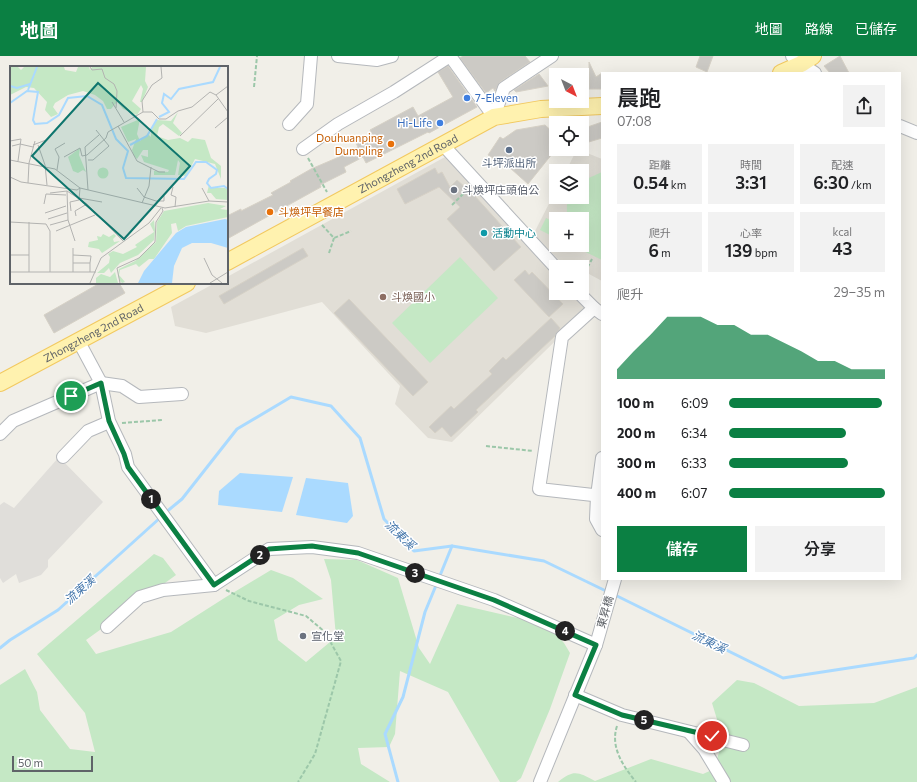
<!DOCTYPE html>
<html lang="zh-TW">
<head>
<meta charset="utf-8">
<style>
	:root { --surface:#fff; --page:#f2f2f2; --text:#202124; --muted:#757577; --accent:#0b8043 }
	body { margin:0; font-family:Commissioner,"Noto Sans TC",sans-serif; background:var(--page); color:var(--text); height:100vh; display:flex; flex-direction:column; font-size:15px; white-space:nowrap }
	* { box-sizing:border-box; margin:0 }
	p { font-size:13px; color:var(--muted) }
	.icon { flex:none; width:22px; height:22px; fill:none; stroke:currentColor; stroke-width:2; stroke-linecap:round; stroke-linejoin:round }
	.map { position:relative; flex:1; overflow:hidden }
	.details { position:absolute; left:601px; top:16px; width:300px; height:508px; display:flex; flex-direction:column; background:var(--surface); border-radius:0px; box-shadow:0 4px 16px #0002 }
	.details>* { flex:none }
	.needle { width:26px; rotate:138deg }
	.tools { position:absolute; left:549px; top:12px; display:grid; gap:8px }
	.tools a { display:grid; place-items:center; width:40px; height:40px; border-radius:0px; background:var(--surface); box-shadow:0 4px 16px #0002; font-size:20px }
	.scale { position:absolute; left:12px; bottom:10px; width:81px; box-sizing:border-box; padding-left:4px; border:2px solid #5f6368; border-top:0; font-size:11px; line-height:14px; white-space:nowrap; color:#5f6368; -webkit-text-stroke:3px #fff; paint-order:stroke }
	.pin { position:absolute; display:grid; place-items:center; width:34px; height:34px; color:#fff; margin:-17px; border:2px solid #fff; border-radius:50%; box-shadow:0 1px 4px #0007 }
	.km { position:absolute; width:20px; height:20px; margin:-10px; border-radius:50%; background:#222; color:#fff; font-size:11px; line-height:20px; text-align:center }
	.round { display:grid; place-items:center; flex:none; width:42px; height:42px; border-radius:0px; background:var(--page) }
	.summary { display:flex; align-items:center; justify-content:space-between; height:68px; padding:0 16px }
	h1 { font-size:22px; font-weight:600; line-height:30px }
	.figures { display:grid; grid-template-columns:repeat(3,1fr); gap:6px; height:68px; padding:4px 16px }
	.figures div { display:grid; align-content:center; border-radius:0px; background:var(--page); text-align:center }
	.figures b { font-size:17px; font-weight:600 }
	.figures small { font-size:11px; font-weight:400 }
	.figures p { font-size:11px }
	.chart { height:112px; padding:8px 16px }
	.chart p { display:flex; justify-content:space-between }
	.chart svg { width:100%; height:72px; margin-top:4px; fill:var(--accent); opacity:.7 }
	.button { display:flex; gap:8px; margin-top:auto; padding:8px 16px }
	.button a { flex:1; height:46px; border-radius:0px; background:var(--accent); color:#fff; font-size:16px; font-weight:600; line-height:46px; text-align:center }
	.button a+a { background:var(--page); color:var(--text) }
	ul { padding:0 16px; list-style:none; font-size:13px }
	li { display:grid; grid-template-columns:64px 48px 1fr; align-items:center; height:30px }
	li i { height:10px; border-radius:5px; background:var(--accent) }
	header { display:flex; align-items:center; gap:24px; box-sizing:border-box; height:56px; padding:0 20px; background:var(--accent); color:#fff }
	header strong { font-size:19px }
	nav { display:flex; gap:22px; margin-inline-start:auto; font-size:14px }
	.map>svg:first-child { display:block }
</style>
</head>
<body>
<header>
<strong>地圖</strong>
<nav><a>地圖</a><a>路線</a><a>已儲存</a></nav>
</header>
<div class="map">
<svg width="917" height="726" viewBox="0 0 917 726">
	<rect width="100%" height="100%" fill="#f1efe8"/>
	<!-- industrial -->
	<polygon fill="#e0deda" points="59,401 103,446 48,504 48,511 41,519 19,527 16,518 3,527 0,522 0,449 4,446 14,452"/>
	<!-- education -->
	<g fill="#e1ded6" fill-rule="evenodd">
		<path d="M577,93l25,10v122l-13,-7 -6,10 -1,-17h-16l-33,-32 23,-45v7h26v-26h-16zM556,163h26v26h-26z"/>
		<polygon points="445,101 556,219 556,237 572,237 588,253 452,386 428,382 395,348 400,330 322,246 206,277 175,270 171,251 215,227 227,227 227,221"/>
	</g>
	<!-- green -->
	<g fill="#c5e8c5">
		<path d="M602,116v88l-31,-15h11v-26h-15c0,-8 -1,-15 2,-22h13v-16z"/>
		<polygon points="546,162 556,167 556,182 540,174"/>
		<polygon points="460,201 498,242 430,307 392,267"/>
		<polygon points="154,498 163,502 176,519 86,584 96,598 171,576 226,541 271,514 293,522 323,543 299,549 274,564 278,584 306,606 336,581 331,524 324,503 357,504 398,522 419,592 430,608 457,548 531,565 550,572 564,587 570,597 550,653 521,722 516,726 500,726 448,636 400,615 395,678 389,691 358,692 361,708 390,726 0,726 0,629 25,613 37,636 40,654 70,693 95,696 85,657 37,598"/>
		<path d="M737,624l17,3 45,23 75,-3 43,-16v95h-359c16,-13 20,-10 37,-1l56,-22 52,15 11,-5 9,-30 -11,-36z"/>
	</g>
	<!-- water -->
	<g fill="#aadaff">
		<polygon points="240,417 293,421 282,456 218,449 219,435"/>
		<polygon points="306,422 348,427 353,460 347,467 296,459"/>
	</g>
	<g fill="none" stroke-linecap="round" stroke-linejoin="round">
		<!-- stream -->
		<g stroke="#aadaff" stroke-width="3">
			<polyline points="165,457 182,443 237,373 291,341 331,350 360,382 384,463 414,495 452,490 544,505 608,536"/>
			<polyline points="439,522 452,490"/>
			<polyline points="613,538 783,622 914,602 917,599"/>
			<polyline points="0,592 10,584 58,554 161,461"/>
			<polyline points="398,726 385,678 403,641 425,556 437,527"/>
		</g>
	</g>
	<!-- building -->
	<g fill="#cccac5" stroke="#d6d1c6">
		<polygon points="463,0 525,0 530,6 500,26 495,35 493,32 486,37 460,2"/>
		<polygon points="700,0 713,0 707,16 696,11"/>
		<polygon points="840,0 849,17 830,17 824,10"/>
		<polygon points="589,6 596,21 602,17 602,33 589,33"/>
		<polygon points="448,10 477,51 429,77 428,76 366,107 363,101 344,111 346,116 320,129 321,131 227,183 227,160 241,153 241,155 273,139 271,137 291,126 290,125 311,113 339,101 358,91 356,87 372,78 370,74 413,51 418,60 453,41 438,16"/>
		<polygon points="539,18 548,30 516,36 514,34"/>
		<polygon points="602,66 602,82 582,88 582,73"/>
		<polygon points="545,69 556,79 556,93 528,128 509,111 488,99 500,81 503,83 516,74"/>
		<polygon points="435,112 438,118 442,116 450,131 457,124 474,139 521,191 494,215 447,163 460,151 439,131 405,148 397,133"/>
		<polygon points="303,192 308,200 224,248 219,240"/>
		<polygon points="525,214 529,219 532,216 563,248 549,261 514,224"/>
		<polygon points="100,227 119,227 125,237 54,277 44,259"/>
		<polygon points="349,243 428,326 413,340 334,257"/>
		<polygon points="551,262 560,272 555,280 476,354 478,356 451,381 442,371 435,377 429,371 451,350 454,353 492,318 489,315 503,301 506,304"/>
	</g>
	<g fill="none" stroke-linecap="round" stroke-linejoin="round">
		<defs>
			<g id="minor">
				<polyline points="338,0 377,4 392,0"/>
				<polyline points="450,0 494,61"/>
				<polyline points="792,0 801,8 815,17"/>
				<polyline points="494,61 504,32 552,0"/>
				<polyline points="289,68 307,48 311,0"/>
				<polyline points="900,70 917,77"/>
				<polyline points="443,89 556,212"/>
				<polyline points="303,93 338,68 394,36 450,0"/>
				<polyline points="579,237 594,252 602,258"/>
				<polyline points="594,252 562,281 539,433 602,440"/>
				<polyline points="79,286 101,327 109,365 125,398 128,411 214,529"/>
				<polyline points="0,378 13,365 101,327 122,330 139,341 182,338"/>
				<polyline points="63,401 88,375 109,366"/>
				<polyline points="602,402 597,440 596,463 602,474"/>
				<polyline points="107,571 140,541 163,534 214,529 269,493 312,491 358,497 494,544 596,589"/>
				<polyline points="575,639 622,659 743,689"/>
				<polyline points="689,676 704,693 724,726"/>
				<polyline points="540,726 596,589 615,523"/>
			</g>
			<g id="major">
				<polyline points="781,17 801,8 813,0"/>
				<path id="s1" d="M227,206l267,-145 47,-8 61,-3"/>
				<path id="s2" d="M0,327l187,-100"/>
			</g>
		</defs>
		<!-- minor casing -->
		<use href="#minor" stroke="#b5b8bc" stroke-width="14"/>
		<!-- major casing -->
		<use href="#major" stroke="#f2c960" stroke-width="18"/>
		<!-- path -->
		<g stroke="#9cc7a9" stroke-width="2" stroke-dasharray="4 2" stroke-linecap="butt">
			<polyline points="254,31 257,0"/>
			<polyline points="308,102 327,136"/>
			<polyline points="452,149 468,133"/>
			<polyline points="322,169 334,182 351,175"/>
			<polyline points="329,197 334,182"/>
			<polyline points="582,222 592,203"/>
			<polyline points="122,367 162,364"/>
			<polyline points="486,390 533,395"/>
			<polyline points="226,534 249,545 306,560 325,576 341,605 315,698 298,726"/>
			<path d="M617,670c-7,21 6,40 19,56"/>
		</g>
		<!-- minor -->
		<use href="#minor" stroke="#fff" stroke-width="12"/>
		<!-- major -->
		<use href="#major" stroke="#fff2af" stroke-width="16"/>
	</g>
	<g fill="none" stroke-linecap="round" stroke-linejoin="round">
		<defs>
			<polyline id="route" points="71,340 101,327 109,365 124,398 128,411 214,529 269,493 312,490 358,497 494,544 596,589 575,639 622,659 712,680"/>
		</defs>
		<!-- route casing -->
		<use href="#route" stroke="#fff" stroke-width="8"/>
		<!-- route -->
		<use href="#route" stroke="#0b8043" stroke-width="5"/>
	</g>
	<!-- markers -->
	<g fill="#3f7fe0" stroke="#fff" stroke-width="1.5">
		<circle cx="467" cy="42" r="4"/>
		<circle cx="440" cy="67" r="4"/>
	</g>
	<g fill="#e8710a" stroke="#fff" stroke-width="1.5">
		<circle cx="391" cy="88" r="4"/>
		<circle cx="270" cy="156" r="4"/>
	</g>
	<circle fill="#5c6f8a" stroke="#fff" stroke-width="1.5" cx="509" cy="94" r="4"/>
	<g fill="#6b7280" stroke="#fff" stroke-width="1.5">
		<circle cx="454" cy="134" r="4"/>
		<circle cx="303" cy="580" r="4"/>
	</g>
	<circle fill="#0f9aa8" stroke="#fff" stroke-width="1.5" cx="484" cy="177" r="4"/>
	<circle fill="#8d6e63" stroke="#fff" stroke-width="1.5" cx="383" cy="241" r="4"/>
	<g text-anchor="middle" stroke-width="3" stroke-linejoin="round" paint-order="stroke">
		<!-- shop labels -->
		<g font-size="11" fill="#366cbe" stroke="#fff" text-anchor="start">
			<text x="475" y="46">7-Eleven</text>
			<text x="432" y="71" text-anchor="end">Hi-Life</text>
		</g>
		<!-- food labels -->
		<g font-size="11" fill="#c56008" stroke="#fff" text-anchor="end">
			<text x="383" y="86">Douhuanping<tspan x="383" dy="13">Dumpling</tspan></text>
			<text x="278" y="160" text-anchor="start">斗煥坪早餐店</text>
		</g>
		<!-- street labels -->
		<g font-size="11" fill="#5f6368" stroke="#fff">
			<text dy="4" stroke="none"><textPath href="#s1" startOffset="206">Zhongzheng 2nd Road</textPath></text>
			<text dy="4" stroke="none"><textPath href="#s2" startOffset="106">Zhongzheng 2nd Road</textPath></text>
			<text transform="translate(605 556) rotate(-74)" y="4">東昇橋</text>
		</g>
		<!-- service labels -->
		<g font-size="11" fill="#4e5e75" stroke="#fff">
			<text x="509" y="111">斗坪派出所</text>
		</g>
		<!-- worship labels -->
		<g font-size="11" fill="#5b616d" stroke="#fff" text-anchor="start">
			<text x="462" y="138">斗煥坪庄頭伯公</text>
			<text x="311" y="584">宣化堂</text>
		</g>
		<!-- culture labels -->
		<g font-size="11" fill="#0d838f" stroke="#fff" text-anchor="start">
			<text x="492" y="181">活動中心</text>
		</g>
		<!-- education labels -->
		<g font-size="11" fill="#785e54" stroke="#fff" text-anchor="start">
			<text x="391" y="245">斗煥國小</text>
		</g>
		<!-- water labels -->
		<g font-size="12" font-style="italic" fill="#4174aa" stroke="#fff">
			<text transform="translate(400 479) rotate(44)" y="4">流東溪</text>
			<text transform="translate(80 534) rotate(-42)" y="4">流東溪</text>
			<text transform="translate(709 586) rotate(26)" y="4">流東溪</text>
		</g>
	</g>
	<!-- overview -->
	<g transform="translate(10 10)">
		<rect width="218" height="218" fill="#f1efe8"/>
		<path d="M0,1h8l3,3 3,-3h40l1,3 11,2 2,-5h11l1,3 2,-3h54l-1,14 3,6 -6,15h-2l3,-13 -2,-4 -9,16 9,8 -4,6 -14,-6 -6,-7 -6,7h-4l-4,-8 -8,-6 -12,-4 -15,4 -13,8 -2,4 5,7 -7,3 -6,-7 2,-8 -13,-14 -8,-1 -16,8zM168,46l-5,11 9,10 -3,3 -16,-12 -4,3 -2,9 11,4 12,-2 8,4 4,-4 13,2 6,18 10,8v13l-6,-15 -20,-5 -9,17 -8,-1 2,-12 -2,-3 -3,15h-21v-4l14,1 1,-2 -25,-8 -3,-7 7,2v-7h-5l-6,9 -3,-3 -2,-6 4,-11 -8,3 -7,-15 19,-8 -3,15 3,7 8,-7 3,3v-7l6,-10 14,1zM70,82l-1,7 7,17 -3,-2 -5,3 -5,-2 -5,-14zM87.5 107a5.5 5.5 0 1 1 11 0a5.5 5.5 0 1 1-11 0ZM199,119l3,3h13l3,2v10l-12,-1 -5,-6h-4zM198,137l18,3 -6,3 8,1v7l-42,9 -8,5 -2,-8 -5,1 1,9 -18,26h-5l-10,8 -3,-3 -16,6 -1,5 6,7 -3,1 -2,-2 -2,-6 1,-6 16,-8 21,-19 1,-20 7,-11zM144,154l1,10 -1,10 -16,15 -18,8 -9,10 -2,-5 -5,5h-7l12,-10 1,-6 -2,-3 5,-3 10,3 14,-7 -2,-2 19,-13 -4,-8zM93,168l6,3 5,-3 2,2 -3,3 1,3 6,-1 -18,12 -3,-4 -11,-2 1,-5 9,-2 -1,-4 4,1zM105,206l3,11h-22v-5l5,-4 9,3z" fill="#c5e8c5"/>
		<path d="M215,153l3,1v28l-17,-5h-19l-10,5 -8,18 -2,17h-34l6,-12 32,-38 10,-6z" fill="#aadaff"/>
		<path fill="none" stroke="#aadaff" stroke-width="2" d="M0,20l7,2 13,-4M18,24l9,-23M0,37l17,-12 11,1 -5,28 2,4 12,-1 12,-8 9,-17 19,-2 15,9 14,34 12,12 -5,17 3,10 58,1 12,-17h10l11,8 -1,4 -7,5 -2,4 4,5 13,-2 4,3M149,51l10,-5 -7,-9 2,-9 7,5 8,-10 34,-7 7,-15M120,79l17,-9 10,-17"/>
		<path fill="none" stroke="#b3b3b1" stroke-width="1" d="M80,1l2,3 10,-1 3,9 9,6 3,7 -1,17M206,29l12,-9M102,36l12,20M133,46l-1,-11 10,-16 10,-7 -1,-11M108,60l19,35 22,11h6M205,62l13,-11M170,70l38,-37M0,75l11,-2 -3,22M23,79l13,-5M28,79l7,20 2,20M2,80l8,-2 13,3M54,91l16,-9 2,8 5,-1 19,-17 2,-6 35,-20h9l7,7h7l12,-8 14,-4 18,-15 6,3 12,17M0,94l45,9 25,19 85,20 44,-7 19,1M78,94h5l16,-14 -13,-16M47,104l2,-13 -4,-8 10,-6M0,111l11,5 56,8 3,-2 -1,12 -9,2 1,9M18,117l1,-20 6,-22M163,121l-2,8 5,2 -1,10M127,122l7,9 12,4h8v-5M192,122l7,13M78,124l-3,-43 14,-12M57,125l1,29 7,21M40,127l17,-2 20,13 36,37M69,132l23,4M132,137l7,-17 2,-19M34,138l2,-10 20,1M35,147l21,-7M66,150l-1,-5 12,-7M38,153l19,-6M0,156l36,2 4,7v41M40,159l18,-5M46,165l39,-16M63,182v24M0,189h19M63,189l18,1 -1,7M194,192l8,17 10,8M63,197h17v9M0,206h86M19,206v-50M80,217l11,-25 48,-35 12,-15M110,217l-3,-15 22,-10 16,-16 1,-20 7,-11 -1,-3M200,217l18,-11"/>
		<path fill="#0f766e" fill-opacity="0.15" stroke="#0f766e" stroke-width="2" d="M88,17l92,83 -66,73 -92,-83z"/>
		<rect width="218" height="218" fill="none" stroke="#5f6368" stroke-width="2"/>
	</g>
</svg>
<div class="tools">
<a><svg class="needle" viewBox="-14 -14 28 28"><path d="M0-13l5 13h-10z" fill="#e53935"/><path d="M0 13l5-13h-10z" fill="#757577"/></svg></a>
<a><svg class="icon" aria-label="locate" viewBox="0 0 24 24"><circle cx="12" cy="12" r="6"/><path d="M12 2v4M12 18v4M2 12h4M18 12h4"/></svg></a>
<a><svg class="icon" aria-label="layers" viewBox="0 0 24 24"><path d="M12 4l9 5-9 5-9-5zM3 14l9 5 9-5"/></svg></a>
<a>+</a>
<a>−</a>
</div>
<div class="scale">50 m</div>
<div class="pin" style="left:71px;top:340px;background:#1e9e55"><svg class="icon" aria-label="arrive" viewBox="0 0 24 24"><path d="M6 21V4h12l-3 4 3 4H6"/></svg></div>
<div class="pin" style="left:712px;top:680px;background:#d93025"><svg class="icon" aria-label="check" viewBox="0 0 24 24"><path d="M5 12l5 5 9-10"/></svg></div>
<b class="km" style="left:151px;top:443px">1</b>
<b class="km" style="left:260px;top:499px">2</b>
<b class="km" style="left:415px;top:517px">3</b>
<b class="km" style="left:565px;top:575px">4</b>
<b class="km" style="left:644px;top:664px">5</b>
<section class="details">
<div class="summary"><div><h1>晨跑</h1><p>07:08</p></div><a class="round"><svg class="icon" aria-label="share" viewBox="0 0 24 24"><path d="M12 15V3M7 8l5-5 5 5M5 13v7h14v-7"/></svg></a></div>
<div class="figures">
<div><p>距離</p><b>0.54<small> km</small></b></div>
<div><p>時間</p><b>3:31</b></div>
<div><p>配速</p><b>6:30<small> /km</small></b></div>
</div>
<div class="figures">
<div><p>爬升</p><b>6<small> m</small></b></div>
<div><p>心率</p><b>139<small> bpm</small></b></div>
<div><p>kcal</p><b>43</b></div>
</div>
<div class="chart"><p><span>爬升</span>29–35 m</p>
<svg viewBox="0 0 160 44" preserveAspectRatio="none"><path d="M0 44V38L10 27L20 17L30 6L40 6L50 6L60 11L70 11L80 17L90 17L100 22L110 27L120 33L130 33L140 38L150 38L160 38V44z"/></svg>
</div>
<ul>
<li><b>100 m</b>6:09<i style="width:98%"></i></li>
<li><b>200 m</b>6:34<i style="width:75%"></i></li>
<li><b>300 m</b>6:33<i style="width:76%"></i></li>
<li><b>400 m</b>6:07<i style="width:100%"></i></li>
</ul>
<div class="button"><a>儲存</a><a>分享</a></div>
</section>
</div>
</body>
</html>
